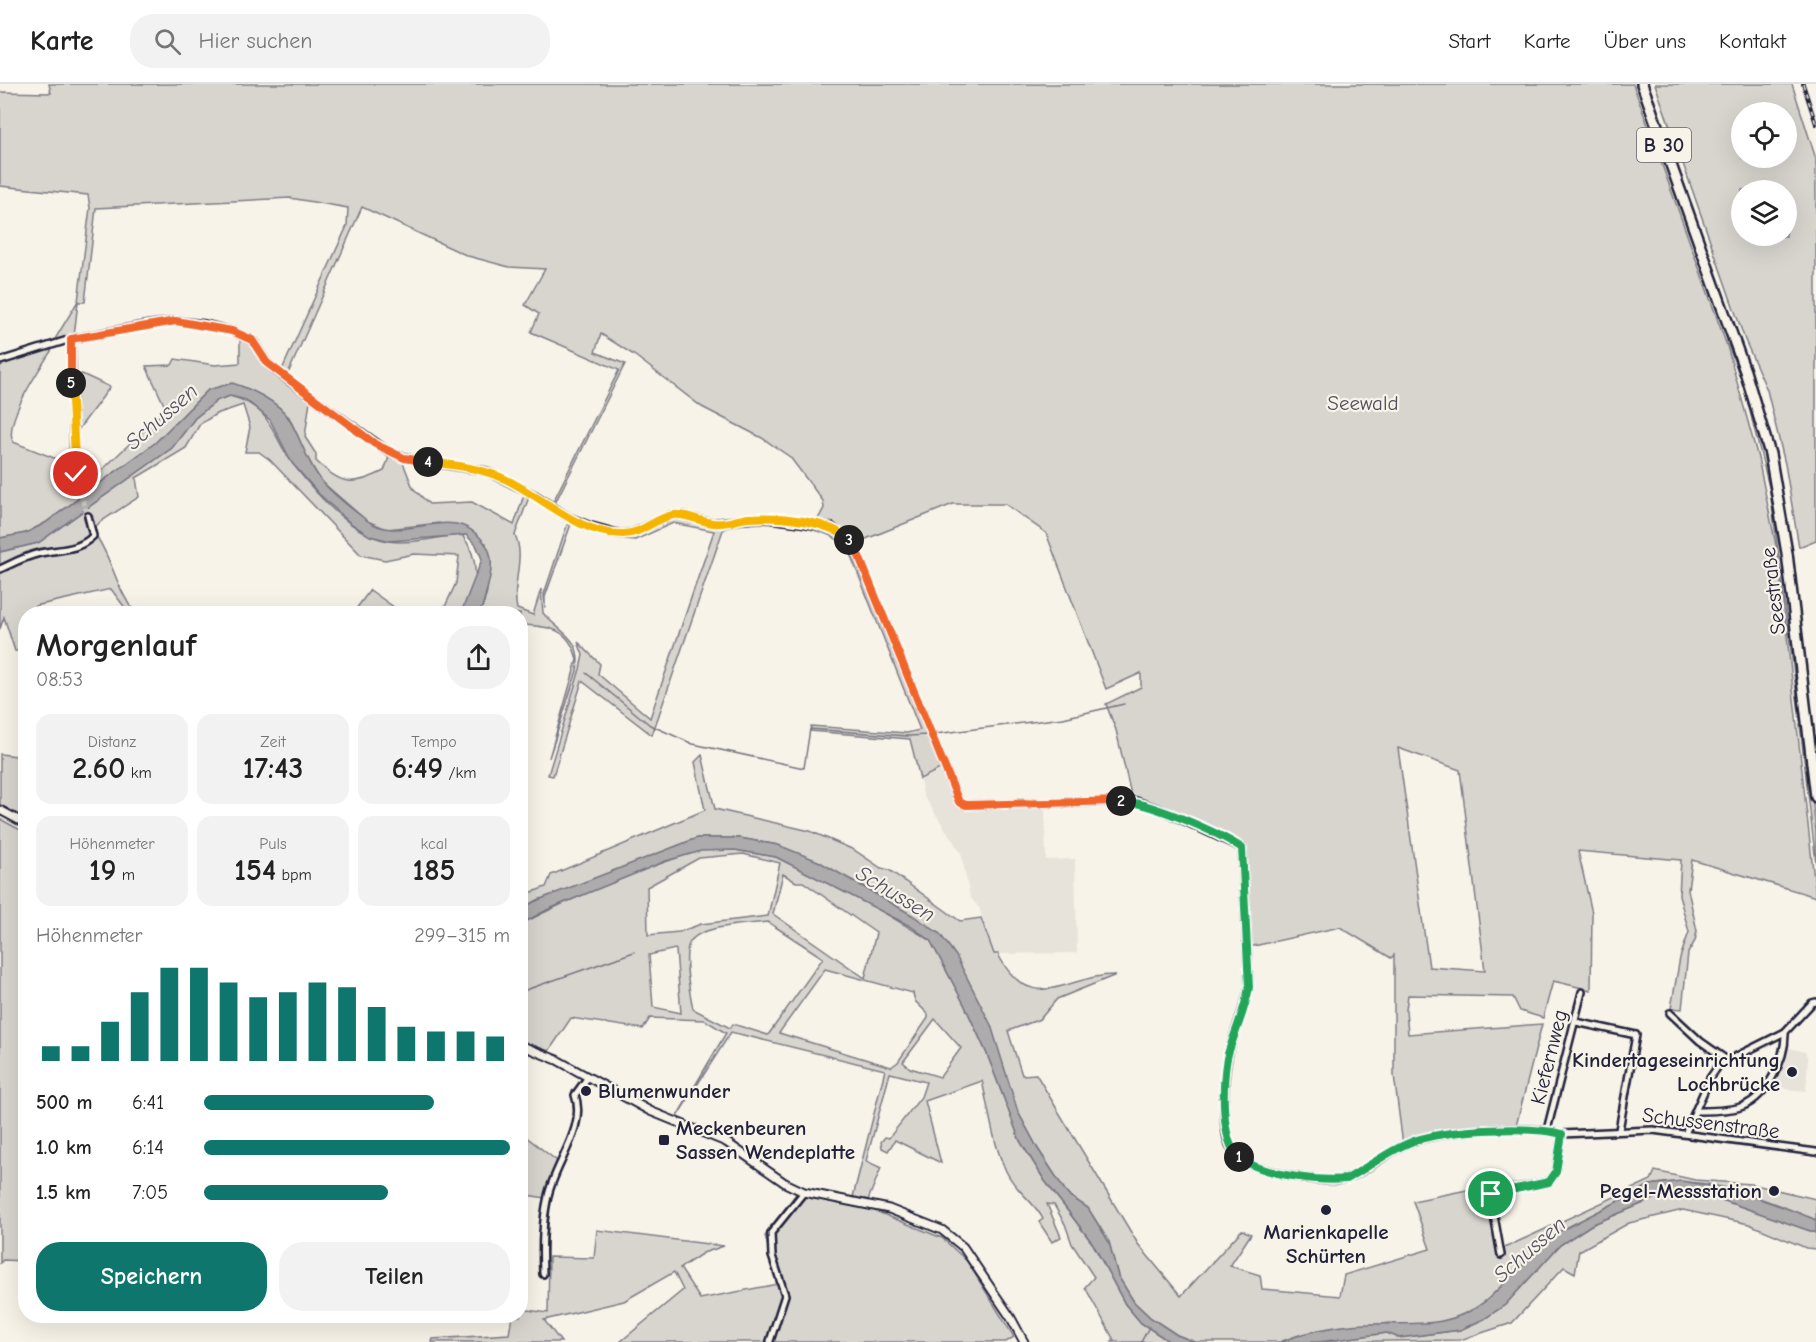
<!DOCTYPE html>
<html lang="de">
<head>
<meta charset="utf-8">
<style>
	:root { --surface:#fff; --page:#f2f2f2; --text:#222; --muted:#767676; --line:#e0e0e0; --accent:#0f766e }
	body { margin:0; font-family:"Comic Neue",sans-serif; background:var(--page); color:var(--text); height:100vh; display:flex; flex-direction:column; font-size:22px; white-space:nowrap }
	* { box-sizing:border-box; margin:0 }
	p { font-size:20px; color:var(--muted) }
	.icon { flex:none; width:33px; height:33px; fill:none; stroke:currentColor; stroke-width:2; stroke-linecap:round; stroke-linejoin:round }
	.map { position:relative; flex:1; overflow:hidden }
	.panel { position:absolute; left:18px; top:522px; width:510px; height:717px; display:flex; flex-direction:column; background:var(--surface); border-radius:24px; box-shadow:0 6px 24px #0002 }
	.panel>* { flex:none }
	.buttons { position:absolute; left:1731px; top:18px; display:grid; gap:12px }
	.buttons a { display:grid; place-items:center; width:66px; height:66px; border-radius:50%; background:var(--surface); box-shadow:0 6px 24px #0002; font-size:30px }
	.pin { position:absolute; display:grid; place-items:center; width:51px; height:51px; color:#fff; margin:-26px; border:3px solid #fff; border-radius:50%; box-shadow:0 2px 6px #0007 }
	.km { position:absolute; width:30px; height:30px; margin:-15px; border-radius:50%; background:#222; color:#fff; font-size:16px; line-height:30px; text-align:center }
	.round { display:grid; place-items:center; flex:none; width:63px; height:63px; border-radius:24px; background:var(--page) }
	.headline { display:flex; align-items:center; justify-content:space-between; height:102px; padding:0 18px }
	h1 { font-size:33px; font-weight:700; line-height:45px }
	.stats { display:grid; grid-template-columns:repeat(3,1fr); gap:9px; height:102px; padding:6px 18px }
	.stats div { display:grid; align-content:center; border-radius:15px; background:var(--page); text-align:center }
	.stats b { font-size:30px; font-weight:700 }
	.stats small { font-size:16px; font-weight:400 }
	.stats p { font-size:16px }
	.chart { height:168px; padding:12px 18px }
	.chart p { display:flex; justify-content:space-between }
	.chart svg { width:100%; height:108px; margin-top:6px; stroke:var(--accent); stroke-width:6 }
	.primary-button { display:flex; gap:12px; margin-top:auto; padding:12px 18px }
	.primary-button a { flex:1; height:69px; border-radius:24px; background:var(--accent); color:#fff; font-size:24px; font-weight:700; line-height:69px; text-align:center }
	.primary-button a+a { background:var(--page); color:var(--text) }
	ul { padding:0 18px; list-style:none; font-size:20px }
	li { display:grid; grid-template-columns:96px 72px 1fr; align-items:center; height:45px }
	li i { height:15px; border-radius:8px; background:var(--accent) }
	header { display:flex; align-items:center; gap:36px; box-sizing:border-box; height:84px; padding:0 30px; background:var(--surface); border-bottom:2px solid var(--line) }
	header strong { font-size:28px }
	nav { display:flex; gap:33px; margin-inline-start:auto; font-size:21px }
	.search { width:420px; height:54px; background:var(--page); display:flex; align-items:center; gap:15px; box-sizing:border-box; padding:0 21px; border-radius:24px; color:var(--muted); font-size:22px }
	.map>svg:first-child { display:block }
</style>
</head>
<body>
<header>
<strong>Karte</strong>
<div class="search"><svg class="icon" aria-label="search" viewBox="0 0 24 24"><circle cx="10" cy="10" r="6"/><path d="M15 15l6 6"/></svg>Hier suchen</div>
<nav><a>Start</a><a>Karte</a><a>Über uns</a><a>Kontakt</a></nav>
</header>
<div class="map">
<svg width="1816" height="1258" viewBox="0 0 1816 1258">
	<rect width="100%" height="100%" fill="#f7f3e8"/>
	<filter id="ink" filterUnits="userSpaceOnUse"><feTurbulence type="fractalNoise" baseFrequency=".0167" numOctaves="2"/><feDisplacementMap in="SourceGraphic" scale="12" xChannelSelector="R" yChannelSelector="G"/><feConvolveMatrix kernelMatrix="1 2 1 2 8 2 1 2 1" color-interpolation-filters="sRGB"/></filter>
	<g filter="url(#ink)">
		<!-- built -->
		<g fill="#e7e3db">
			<polygon points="942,684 955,716 961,714 966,718 1045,721 1046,776 1075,775 1077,869 994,870 986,854 980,825 970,813 961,769 923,711 920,695"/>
			<polygon points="1786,963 1805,968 1808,974 1806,1007 1785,1005 1773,996"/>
		</g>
		<!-- green -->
		<g fill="#d8d5cf" stroke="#7d7c85" stroke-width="1.5" fill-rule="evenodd">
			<path d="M49,0h1584l94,262 31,112 20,97 38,342 -124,-37 -4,30 9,41 -2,10 -7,12 -6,56 -11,-1 9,-50 9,-26 -10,-37 2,-35 -103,-9 14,62 -1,77 -38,-9 -10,37 -23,-7 -7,-14 -105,-2 -2,15 2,24 134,-10 -26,102 -46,3 -67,16 -9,-70v-120l-3,3 -51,-31 -91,20 -2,-93 -4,-10 -93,-42 -18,-3 -16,-69 -10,-26 35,-17v-14l-35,16 -60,-156 -41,-29h-52l-97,39c-10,-11 -23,-23 -39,-22l7,-13 -1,-7 -33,-44 -28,-19 -60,-31 -68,-52 -33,-21 -6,18 30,12 -71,141 -2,-1 67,-134 -88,-38 8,-18 -14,-9 20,-36 -36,-2 -41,-11 -106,-49 -75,169 -6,-4 66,-146 1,-18 -58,-10 -194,10 -11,94h-7l-4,34 -22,8 26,-43 12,-93 -2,-13 -88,-9v-94l51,1zM1398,664l62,22 25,201 -56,-4z"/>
			<path d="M1655,0h137l24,75v381l-17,7 -14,-83 -18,-74 -22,-50zM1786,28v46h-44v-46zM1786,106v46h-44v-46z"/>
			<path d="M240,253l9,4 22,31 39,28 -5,37 11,17v7c26,24 36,26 68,10l6,-17 12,6 11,28 16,16 43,-2 42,23 11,-33 40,27 -36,-22 -14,38c11,23 -4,48 2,74l16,6 8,-26 2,24c19,22 40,25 34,58l-28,87 28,-98c-7,-32 -28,-34 -56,-35l-1,-11 -42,-1c15,-19 9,-47 8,-70l-47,-20 -52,6 -20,-8 -46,-40 -15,-25 -17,-39 -18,-15 -63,-12 -53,53 -110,80 -19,10 -26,5v-175l53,-15c-12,19 -50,73 -40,94l59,23 4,23 26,-18 64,-61 -20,-43 26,-1 3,-6 40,6 25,-2z"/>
			<path d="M1728,261l4,3c13,36 26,72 35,109 19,85 25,172 36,258l-3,5 -30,-229 -26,-103z"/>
			<polygon points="82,290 110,303 75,350 73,292"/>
			<path d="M230,312c44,12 40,38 63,68 22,29 58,71 95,77 24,4 50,-5 74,-6 18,23 18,55 -1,78h-19l14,-30 3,-27 -45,-2 -29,6 -24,-5 -91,-95 -11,-8h-14l5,-25 -7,-22 -27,9 -16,10 -14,24 -50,30 3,19 -39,25 -21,22 -41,12 39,-6 20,-13c16,25 20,53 38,76h-6l-18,-24 -76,17 -2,7 -7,1 -1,38 -10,-1 -11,-34 -4,12v-77l38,-9 134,-95 23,-30 23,-18z"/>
			<path d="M680,433l36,10 37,-6 53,4 22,6 21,12 93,225 -22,11 -10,-40 -100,-8 1,-5 96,7 13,-3 -71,-179c-4,-5 -9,-10 -14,-13 -21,-13 -90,-21 -112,-8l-71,205 -70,-54 -29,95 -5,-1 32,-106 3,-14 -5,-13 22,22 -2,10 52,44 64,-187 -41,-8 -38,17 -20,-2 -44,-14 -26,73v11l-1,-14 23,-69 6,-2 44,13z"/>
			<polygon points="370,506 402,529 353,529"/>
			<polygon points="1800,641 1804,646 1816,747 1816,779"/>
			<polygon points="0,670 25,673 25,736 0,722"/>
			<path d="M702,671l13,54 95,22 44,19 27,18 8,2 71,51 21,-3 13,36h4c33,65 69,20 118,21l-59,24 -17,20 -32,12 14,44 14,-1 102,170 43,52 61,-66 9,4 -21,32 30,9 2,14 78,7 4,-21 86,-26 -17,-48 74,-15 12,72 5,-2 -2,-7 149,-69 4,-9 40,9 56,4 65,15v21c-53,-21 -108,-47 -166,-35l-94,48 -69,67c-26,20 -65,30 -97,23l-88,11 -22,8h-85l-18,-7 -26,-17 -17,-16 -16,-26 -9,-34 -21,-34 -20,-13 -30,-46 -20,-37 -78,-178 -78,-49 -84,-40 -38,-7h-43l-176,70v-12l25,-9 5,-12 154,-65 -10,-48z"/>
			<polygon points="0,735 26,749 25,1177 3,1176 0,1179"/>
			<path d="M701,766h34l41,7 87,43 67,40 34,64 23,50 33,87 25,40 48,63 32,60 16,19 29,19h-58l2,-2 -29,-53 9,-10 -22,-33 -7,-20 -11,-19 -7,-1 14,33 -9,5 -13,-20 4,-3c-9,-18 -28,-28 -37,-48 -13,-27 -17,-60 -24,-90l-57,20 16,62 -46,-23 -7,11 -6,-3 -1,-6 4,-5 4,1 32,-41 5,-15 -36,-9 -24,88 15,7 -13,32 -15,-3 32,-127 -154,-38 -55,86 50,-85 -21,-13 -55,-2 -7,11 -72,-11 -22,33 -28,-10v-117c57,-29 119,-55 180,-74zM743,770l37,9 -12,53 -67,8 -22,8 -31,3 -1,-48 52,-29zM783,790l13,8h7l73,51 -11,45 -92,-64zM768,838l55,36 -55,77 -35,-11 -3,4 -37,-19c-3,-14 -10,-52 -4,-65 8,-19 61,-20 79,-22zM675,865l1,1 5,63 -28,-6 -4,-52zM825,885l88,24 2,8 13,13v4l-30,44 -7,5 -112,-34zM935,935l26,29 -21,29 -30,-9 -7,-6z"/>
			<polygon points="520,1048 557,1077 545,1114 521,1110"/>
			<polygon points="1691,1110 1725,1117 1816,1149 1816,1165 1806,1164 1749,1140 1683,1126 1629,1139 1579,1167 1575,1189 1564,1183 1512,1239 1460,1256 1319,1258 1387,1249 1400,1254 1460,1246 1484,1235 1505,1221 1560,1161 1591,1141 1663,1111"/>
			<polygon points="795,1111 873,1126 942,1154 967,1177 1014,1253 1006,1258 620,1258 683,1206 674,1188 624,1217 544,1236 561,1258 432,1258 433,1255 509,1250 512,1232 520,1232 521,1225 548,1229 549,1173 594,1174 597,1146 724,1162 703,1169 680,1184 700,1215 778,1200 765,1152"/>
		</g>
		<!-- water -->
		<g fill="#aeabad" stroke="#76747f" stroke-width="1.5">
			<path d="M232,299c17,5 48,19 57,36 12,19 17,42 32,61 11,14 30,28 44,39 38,30 85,-21 119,23 15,18 3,45 -2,66l-4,5h-17l21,-54 -6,-14 -10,-10 -76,6 -20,-5 -21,-14 -30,-28 -27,-31 -22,-43 -24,-20 -16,-4 -12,4 -23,18 -23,30 -134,95 -38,9v-14l26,-5 19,-10 110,-80 53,-53z"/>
			<polygon points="697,754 740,754 778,761 818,777 912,831 940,850 956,872 991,941 1018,1028 1038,1065 1068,1111 1088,1124 1109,1158 1118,1192 1134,1218 1151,1234 1177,1251 1195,1258 1170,1258 1141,1239 1125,1220 1093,1160 1045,1097 1020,1057 987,970 964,920 930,856 910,842 776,773 735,766 701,767 666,777 549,825 521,840 521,824 538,816"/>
			<path d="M1681,1097c50,7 89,20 135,39v13l-91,-32 -34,-7 -28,1 -72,30 -31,20 -55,60 -21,14 -24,11 -61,8 -12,-5 -68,9h-39c28,-11 57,-17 87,-18 45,-2 81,7 120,-24l69,-67 94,-48z"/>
		</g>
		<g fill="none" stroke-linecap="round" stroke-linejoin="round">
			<!-- stream -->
			<g stroke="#76747f" stroke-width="1.5">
				<polyline points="586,589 650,641 693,660 804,684 810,645 908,652 928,651"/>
				<polyline points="935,650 1063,634 1124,620"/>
				<polyline points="520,908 634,868"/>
				<polyline points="1141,1258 1149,1243"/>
			</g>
			<!-- minor-tunnel -->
			<polyline stroke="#ccc9c5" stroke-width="5" stroke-dasharray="5 2.5" stroke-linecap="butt" points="78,402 88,432"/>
			<defs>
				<g id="minor">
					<polyline points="71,255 74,375 78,402"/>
					<path d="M0,277l71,-22 74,-14 30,-4 30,3 27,7 21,10 14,22 25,20 99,70 24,7 71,11 49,24 33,22 20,8 33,9 11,-1 39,-18h12l28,8 51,-5 70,9 21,17 106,258 6,3 171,-4 23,8 83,39 7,139c-5,24 -16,46 -21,70 -4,20 -6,61 -1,81 2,9 8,18 15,22 19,12 86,26 107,18 24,-11 46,-33 72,-39 39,-9 102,-15 141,-5l91,-4 163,22"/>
					<path d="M0,485c13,-6 26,-13 40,-16 20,-4 38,-2 53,-17l-5,-20"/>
					<polyline points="1670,929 1700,957 1727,976"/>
					<polyline points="1576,938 1636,951 1619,1046"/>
					<path d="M1695,1027c13,0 29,0 42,-3 29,-7 49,-49 48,-76"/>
					<polyline points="1547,1046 1582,908"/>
					<polyline points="1685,1050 1710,994 1719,981 1785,948 1812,919 1816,918"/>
					<polyline points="1501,1171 1490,1109 1549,1098 1556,1088 1562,1050"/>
					<path d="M543,1190c-1,-27 -1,-52 5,-78 7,-33 39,-69 27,-101l13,-18"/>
					<polyline points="770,1257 785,1211 772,1172 771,1149 804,1108"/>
				</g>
				<g id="tertiary">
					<polyline points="0,726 26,740"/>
					<polyline points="520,961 557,976 650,1027 726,1058 785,1099 804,1108 889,1125 942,1146 963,1163 1011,1234 1024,1258"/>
				</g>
				<polyline id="primary" points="1642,0 1745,287 1770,370 1787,469 1816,713"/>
			</defs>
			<!-- minor casing -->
			<use href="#minor" stroke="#22223b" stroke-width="10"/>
			<!-- tertiary casing -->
			<use href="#tertiary" stroke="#22223b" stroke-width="11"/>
			<!-- primary casing -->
			<use href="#primary" stroke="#22223b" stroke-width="14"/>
			<!-- minor -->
			<use href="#minor" stroke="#f7f3e8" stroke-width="5"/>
			<!-- tertiary -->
			<use href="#tertiary" stroke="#f7f3e8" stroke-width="7"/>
			<!-- primary -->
			<use href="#primary" stroke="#f7f3e8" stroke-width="9"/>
			<defs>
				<polyline id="rail" points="1803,0 1816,40"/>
			</defs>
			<!-- rail casing -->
			<use href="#rail" stroke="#22223b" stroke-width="4"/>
			<!-- rail -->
			<use href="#rail" stroke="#f7f3e8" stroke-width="1.5" stroke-dasharray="4.5" stroke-linecap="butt"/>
		</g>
	</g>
	<g fill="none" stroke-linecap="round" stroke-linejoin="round" filter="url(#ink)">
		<defs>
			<path id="split-1" d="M1239,1073c22,18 81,25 108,22 23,-13 48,-33 73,-40 34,-9 107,-14 142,-5l-6,38 -7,10 -58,12"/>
			<path id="split-2" d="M1121,717c29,1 96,31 121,47l7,139c-4,24 -14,44 -21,67 -6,23 -8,88 11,103"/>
			<polyline id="split-3" points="849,456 854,460 959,718 966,721 1121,717"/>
			<path id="split-4" d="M428,378c27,3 54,6 79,18 37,18 72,54 115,54 19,1 33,-16 51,-19 14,-2 26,7 40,8 12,2 24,-4 36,-5 27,-2 81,2 100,22"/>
			<polyline id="split-5" points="71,299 71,255 176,237 232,247 252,256 267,279 375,360 404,374 428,378"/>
			<polyline id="split-6" points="71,299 76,390"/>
		</defs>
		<!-- split-1 casing -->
		<use href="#split-1" stroke="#fff" stroke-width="12"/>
		<!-- split-2 casing -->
		<use href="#split-2" stroke="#fff" stroke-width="12"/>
		<!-- split-3 casing -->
		<use href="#split-3" stroke="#fff" stroke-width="12"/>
		<!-- split-4 casing -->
		<use href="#split-4" stroke="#fff" stroke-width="12"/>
		<!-- split-5 casing -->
		<use href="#split-5" stroke="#fff" stroke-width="12"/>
		<!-- split-6 casing -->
		<use href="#split-6" stroke="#fff" stroke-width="12"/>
		<!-- split-1 -->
		<use href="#split-1" stroke="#22a559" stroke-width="8"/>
		<!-- split-2 -->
		<use href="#split-2" stroke="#22a559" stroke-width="8"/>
		<!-- split-3 -->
		<use href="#split-3" stroke="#f0652b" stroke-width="8"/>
		<!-- split-4 -->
		<use href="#split-4" stroke="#f5b400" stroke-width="8"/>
		<!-- split-5 -->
		<use href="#split-5" stroke="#f0652b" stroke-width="8"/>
		<!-- split-6 -->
		<use href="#split-6" stroke="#f5b400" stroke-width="8"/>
	</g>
	<!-- markers -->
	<g fill="#22223b" stroke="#f7f3e8" stroke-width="2">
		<circle cx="1792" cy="988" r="6"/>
		<circle cx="586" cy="1007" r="6"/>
		<rect x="658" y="1050" width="12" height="12" rx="3"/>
		<circle cx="1774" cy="1107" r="6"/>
		<circle cx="1326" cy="1126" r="6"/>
	</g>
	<g text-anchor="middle" stroke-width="4.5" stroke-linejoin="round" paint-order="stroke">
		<!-- shield labels -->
		<rect fill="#f7f3e8" stroke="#62616f" stroke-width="1.5" x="1637" y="44" width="54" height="34" rx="4.5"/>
		<g font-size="20" font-weight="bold" fill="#22223b">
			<text x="1664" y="68">B 30</text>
		</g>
		<!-- park labels -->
		<g font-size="21" fill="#504f60" stroke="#f7f3e8">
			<text x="1363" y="326">Seewald</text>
		</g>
		<!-- street labels -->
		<g font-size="21" fill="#22223b" stroke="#f7f3e8">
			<text transform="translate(1773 507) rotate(-97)" y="7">Seestraße</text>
			<text transform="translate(1549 973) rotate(-76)" y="7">Kiefernweg</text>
			<text transform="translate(1711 1039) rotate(7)" y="7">Schussenstraße</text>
		</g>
		<!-- poi labels -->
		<g font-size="21" font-weight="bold" fill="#22223b" stroke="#f7f3e8" text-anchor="end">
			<text x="1780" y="983">Kindertageseinrichtung<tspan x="1780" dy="24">Lochbrücke</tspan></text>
			<text x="598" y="1014" text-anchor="start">Blumenwunder</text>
			<text x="676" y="1051" text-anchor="start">Meckenbeuren<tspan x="676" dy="24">Sassen Wendeplatte</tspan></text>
			<text x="1762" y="1114">Pegel-Messstation</text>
			<text x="1326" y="1155" text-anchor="middle">Marienkapelle<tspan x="1326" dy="24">Schürten</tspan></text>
		</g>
		<!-- water labels -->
		<g font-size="22" font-style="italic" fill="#535263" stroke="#f7f3e8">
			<text transform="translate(161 332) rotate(-41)" y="8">Schussen</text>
			<text transform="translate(896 809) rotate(31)" y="8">Schussen</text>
			<text transform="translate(1529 1165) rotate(-41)" y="8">Schussen</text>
		</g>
	</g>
</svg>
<div class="buttons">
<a><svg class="icon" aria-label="locate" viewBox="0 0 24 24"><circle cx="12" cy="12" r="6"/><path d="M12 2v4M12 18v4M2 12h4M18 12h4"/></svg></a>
<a><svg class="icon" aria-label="layers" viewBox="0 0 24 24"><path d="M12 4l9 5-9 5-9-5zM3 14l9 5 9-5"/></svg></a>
</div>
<div class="pin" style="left:1491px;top:1110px;background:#1e9e55"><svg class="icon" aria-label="arrive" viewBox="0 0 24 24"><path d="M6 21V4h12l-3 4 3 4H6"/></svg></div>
<div class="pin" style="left:76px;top:390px;background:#d93025"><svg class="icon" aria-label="check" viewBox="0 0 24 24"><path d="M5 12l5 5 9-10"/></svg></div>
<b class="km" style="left:1239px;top:1073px">1</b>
<b class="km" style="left:1121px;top:717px">2</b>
<b class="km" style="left:849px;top:456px">3</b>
<b class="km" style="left:428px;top:378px">4</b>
<b class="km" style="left:71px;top:299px">5</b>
<section class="panel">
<div class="headline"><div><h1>Morgenlauf</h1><p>08:53</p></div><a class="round"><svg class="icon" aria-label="share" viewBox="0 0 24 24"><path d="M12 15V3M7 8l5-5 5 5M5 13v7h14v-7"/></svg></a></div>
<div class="stats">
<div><p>Distanz</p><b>2.60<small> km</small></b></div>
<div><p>Zeit</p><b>17:43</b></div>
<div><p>Tempo</p><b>6:49<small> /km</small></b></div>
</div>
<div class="stats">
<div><p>Höhenmeter</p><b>19<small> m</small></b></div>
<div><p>Puls</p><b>154<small> bpm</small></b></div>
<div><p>kcal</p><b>185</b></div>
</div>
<div class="chart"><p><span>Höhenmeter</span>299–315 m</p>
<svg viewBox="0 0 160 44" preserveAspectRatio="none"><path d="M5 44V38M15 44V38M25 44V28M35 44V16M45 44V6M55 44V6M65 44V12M75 44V18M85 44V16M95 44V12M105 44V14M115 44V22M125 44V30M135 44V32M145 44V32M155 44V34"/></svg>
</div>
<ul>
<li><b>500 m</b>6:41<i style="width:75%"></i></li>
<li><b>1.0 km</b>6:14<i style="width:100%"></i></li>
<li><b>1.5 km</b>7:05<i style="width:60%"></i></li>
</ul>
<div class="primary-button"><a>Speichern</a><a>Teilen</a></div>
</section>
</div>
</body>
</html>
